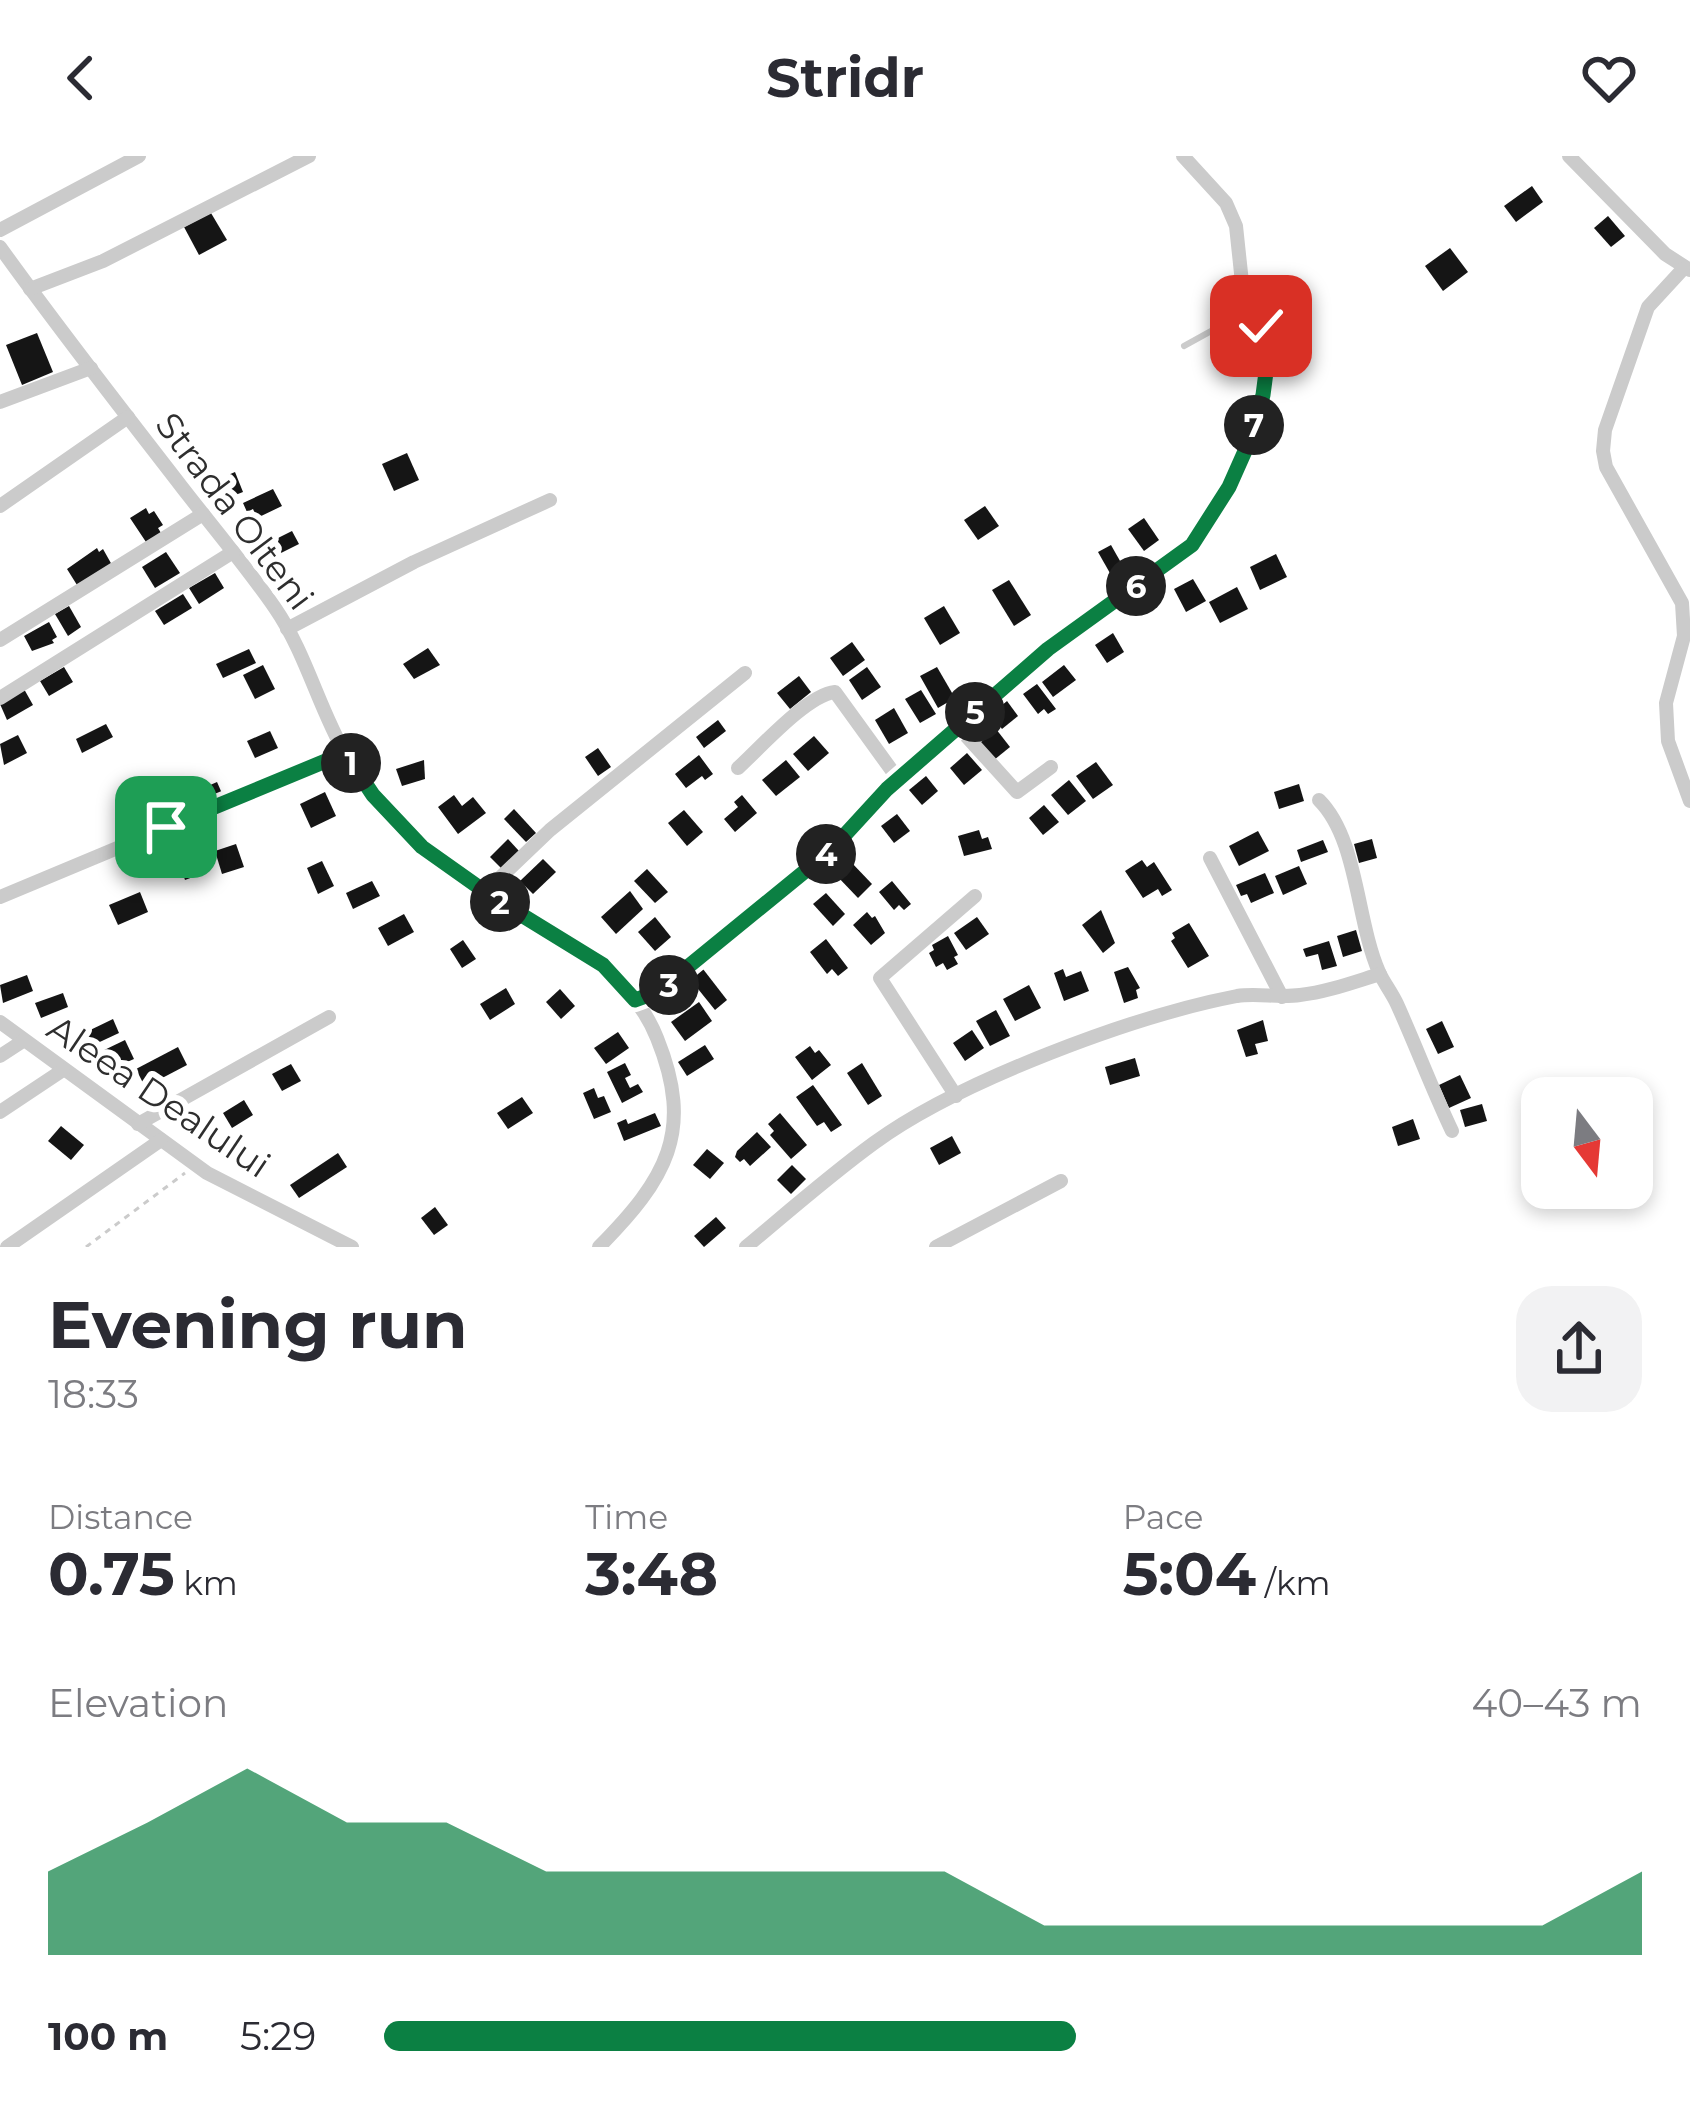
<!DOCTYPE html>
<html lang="en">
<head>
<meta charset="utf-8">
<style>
	:root { --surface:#fff; --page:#f2f2f3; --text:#2b2b33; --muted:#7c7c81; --accent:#0b8043 }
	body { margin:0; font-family:Montserrat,sans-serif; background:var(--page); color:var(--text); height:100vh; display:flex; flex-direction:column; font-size:45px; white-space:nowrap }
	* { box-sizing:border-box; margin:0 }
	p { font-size:39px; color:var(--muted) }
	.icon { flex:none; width:66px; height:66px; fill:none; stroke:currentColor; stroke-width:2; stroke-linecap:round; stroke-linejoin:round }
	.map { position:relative; height:1091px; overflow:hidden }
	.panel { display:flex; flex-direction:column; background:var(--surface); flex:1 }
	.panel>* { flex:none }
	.needle { width:78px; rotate:164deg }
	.buttons { position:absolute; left:1521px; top:921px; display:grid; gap:24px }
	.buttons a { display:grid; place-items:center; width:132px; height:132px; border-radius:24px; background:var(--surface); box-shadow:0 6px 18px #0003; font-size:60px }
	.pin { position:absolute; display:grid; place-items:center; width:102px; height:102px; color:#fff; margin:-51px; border-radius:24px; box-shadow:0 6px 18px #0006 }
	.km { position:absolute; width:60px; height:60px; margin:-30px; border-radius:50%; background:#222; color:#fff; font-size:33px; line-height:60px; text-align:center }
	.round { display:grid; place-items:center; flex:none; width:126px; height:126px; border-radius:36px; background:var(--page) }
	.headline { display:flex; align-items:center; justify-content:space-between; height:204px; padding:0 48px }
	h1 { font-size:66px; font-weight:700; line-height:90px }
	.figures { display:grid; grid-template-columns:repeat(3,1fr); gap:18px; height:204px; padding:12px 48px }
	.figures div { display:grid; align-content:center }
	.figures b { font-size:60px; font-weight:700 }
	.figures small { font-size:33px; font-weight:400 }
	.figures p { font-size:33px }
	.chart { height:336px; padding:24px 48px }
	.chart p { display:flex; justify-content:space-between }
	.chart svg { width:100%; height:216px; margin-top:12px; fill:var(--accent); opacity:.7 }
	ul { padding:0 48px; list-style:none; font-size:39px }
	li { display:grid; grid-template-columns:192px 144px 1fr; align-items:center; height:90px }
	li i { height:30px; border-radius:15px; background:var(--accent) }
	header { display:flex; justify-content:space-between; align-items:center; height:156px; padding:0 48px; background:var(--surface); font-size:54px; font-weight:700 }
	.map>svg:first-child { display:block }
</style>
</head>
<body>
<header><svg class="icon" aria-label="back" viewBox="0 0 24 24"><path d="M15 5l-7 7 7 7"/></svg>Stridr<svg class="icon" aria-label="heart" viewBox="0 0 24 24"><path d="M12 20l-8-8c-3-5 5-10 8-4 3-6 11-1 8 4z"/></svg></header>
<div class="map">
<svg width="1690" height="1091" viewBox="0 0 1690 1091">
	<rect width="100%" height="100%" fill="#fff"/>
	<!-- building -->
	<g fill="#151515">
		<polygon points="1532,30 1543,46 1516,66 1504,50"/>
		<polygon points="211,57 227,84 199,99 184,71"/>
		<polygon points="1608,60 1625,80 1611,91 1594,72"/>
		<polygon points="1450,92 1468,116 1443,135 1425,110"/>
		<polygon points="37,177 53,216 22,229 6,189"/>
		<polygon points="407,297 419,324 394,335 382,308"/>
		<polygon points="235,316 243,336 220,345 212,326"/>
		<polygon points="273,333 282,350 257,362 253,353 247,356 243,347"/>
		<polygon points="985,350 999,370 978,384 964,364"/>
		<polygon points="146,352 149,358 154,355 163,369 158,372 161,377 146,386 130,362"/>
		<polygon points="1144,362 1159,384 1144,395 1128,373"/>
		<polygon points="292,375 299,388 275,400 268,387"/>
		<polygon points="1111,389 1124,412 1111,419 1098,396"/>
		<polygon points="97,392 99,396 103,393 112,409 77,429 67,413"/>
		<polygon points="166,396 180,417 155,432 142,411"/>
		<polygon points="1276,398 1287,421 1260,434 1250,411"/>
		<polygon points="215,417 224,432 199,448 189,432"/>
		<polygon points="1193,423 1206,445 1186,456 1174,433"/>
		<polygon points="1009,424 1031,459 1014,470 992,434"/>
		<polygon points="1237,431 1248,453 1220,467 1209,446"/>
		<polygon points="183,438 192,452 164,469 155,455"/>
		<polygon points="69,450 81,471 68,480 55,458"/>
		<polygon points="944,450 960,477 940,489 924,462"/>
		<polygon points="49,466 57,481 52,484 54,487 32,495 24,480"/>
		<polygon points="1113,477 1124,496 1107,507 1095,489"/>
		<polygon points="852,486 865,504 843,520 830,502"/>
		<polygon points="428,492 440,509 414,523 403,508"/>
		<polygon points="249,493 256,507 223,522 216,508"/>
		<polygon points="263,509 275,533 255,543 243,519"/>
		<polygon points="1064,509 1076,524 1053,541 1042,526"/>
		<polygon points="64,511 73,526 49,540 40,525"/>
		<polygon points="867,511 881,531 862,544 849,524"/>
		<polygon points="937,511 955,542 938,552 920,520"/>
		<polygon points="799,520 811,536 790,553 777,537"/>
		<polygon points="1037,528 1056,553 1048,558 1044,553 1038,558 1023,538"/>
		<polygon points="24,533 33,549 7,564 0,548"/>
		<polygon points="921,534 936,558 920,567 905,543"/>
		<polygon points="1007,545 1018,560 1002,573 991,558"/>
		<polygon points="894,552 908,577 889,588 875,564"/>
		<polygon points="718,564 726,575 704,592 696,581"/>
		<polygon points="106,568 113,581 82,597 76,583"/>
		<polygon points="996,573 1010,591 994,604 980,587"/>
		<polygon points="270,575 278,592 255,602 247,585"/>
		<polygon points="18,579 27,597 4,609 0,588"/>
		<polygon points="814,580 829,597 808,615 793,598"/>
		<polygon points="598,592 611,611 598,620 585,601"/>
		<polygon points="967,597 982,614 964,629 950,612"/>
		<polygon points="699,599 713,618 705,624 702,620 686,632 675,618"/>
		<polygon points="424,604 425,623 402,630 396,613"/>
		<polygon points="786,604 800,621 776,640 762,624"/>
		<polygon points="1096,606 1113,629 1093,643 1076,620"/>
		<polygon points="926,620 938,635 922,649 909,634"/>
		<polygon points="1069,624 1086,645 1068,659 1051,639"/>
		<polygon points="217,626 224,642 188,658 181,642"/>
		<polygon points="1299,628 1304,645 1279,653 1274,636"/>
		<polygon points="325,636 336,660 311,672 300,648"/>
		<polygon points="454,639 462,650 473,641 486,657 458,678 438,651"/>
		<polygon points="742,639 757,657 735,676 724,663 738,651 734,646"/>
		<polygon points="1044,649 1059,666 1043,679 1029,662"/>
		<polygon points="514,653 536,677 526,686 504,663"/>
		<polygon points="684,654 703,676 687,690 668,667"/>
		<polygon points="897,658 910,675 894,687 881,670"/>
		<polygon points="979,674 982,683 988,681 992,693 964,700 958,680"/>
		<polygon points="1258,675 1269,695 1239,710 1229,690"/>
		<polygon points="508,683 519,695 501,712 490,701"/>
		<polygon points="1372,683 1377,702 1359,707 1354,688"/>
		<polygon points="1323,684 1328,696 1301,706 1297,694"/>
		<polygon points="236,688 244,711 222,718 215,695"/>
		<polygon points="191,701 194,709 205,705 209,715 185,724 179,706"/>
		<polygon points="543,703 556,716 533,738 520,725"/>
		<polygon points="1142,704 1147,711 1154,706 1172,734 1162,740 1158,733 1143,742 1125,715"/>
		<polygon points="322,705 334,730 318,738 307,712"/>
		<polygon points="850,705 872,728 858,742 836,719"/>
		<polygon points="1299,710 1307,728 1283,739 1275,720"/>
		<polygon points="647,713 668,736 655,747 634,725"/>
		<polygon points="1265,717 1274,737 1251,747 1247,738 1241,740 1236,729"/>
		<polygon points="372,725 380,740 353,753 346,737"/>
		<polygon points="892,725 911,748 904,754 899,749 894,754 879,736"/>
		<polygon points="630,735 643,753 616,778 601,761"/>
		<polygon points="140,736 148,756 118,769 109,749"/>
		<polygon points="826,737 845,758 833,770 813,748"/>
		<polygon points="1101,754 1115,787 1103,797 1082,769"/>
		<polygon points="867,756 872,762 875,760 885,777 871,789 853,769"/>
		<polygon points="404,758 414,776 388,790 378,772"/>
		<polygon points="655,761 671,781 655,795 638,776"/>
		<polygon points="977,761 989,778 966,794 954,777"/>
		<polygon points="1189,767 1209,800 1188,812 1171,785 1175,782 1172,777"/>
		<polygon points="1356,774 1362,795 1343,801 1337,780"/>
		<polygon points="948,780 958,799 954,801 958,808 947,814 943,807 936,811 929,797 934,794 932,789"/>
		<polygon points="826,783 848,812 838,820 832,813 827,818 810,796"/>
		<polygon points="463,784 476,803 462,812 450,793"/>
		<polygon points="1329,785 1337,810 1322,814 1318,798 1306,801 1303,793"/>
		<polygon points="1128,811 1140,832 1136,834 1138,842 1124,847 1114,816"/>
		<polygon points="703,813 727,844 715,854 690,823"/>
		<polygon points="1063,813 1066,821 1081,815 1089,835 1064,845 1054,817"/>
		<polygon points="27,819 33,835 3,847 0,829"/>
		<polygon points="1029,829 1041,852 1015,865 1003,843"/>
		<polygon points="506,832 515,848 490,864 480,848"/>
		<polygon points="560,833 575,850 561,863 546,846"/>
		<polygon points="63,837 68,851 41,862 35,847"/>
		<polygon points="699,846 712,865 685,885 671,866"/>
		<polygon points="996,854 1010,880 990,890 976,865"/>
		<polygon points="113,863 119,877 89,891 82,878"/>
		<polygon points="1263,864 1268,885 1255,888 1258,898 1246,901 1237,874"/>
		<polygon points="1442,865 1454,891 1438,898 1426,873"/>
		<polygon points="972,874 984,892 965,905 953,887"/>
		<polygon points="618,876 629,892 606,908 594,892"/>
		<polygon points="125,884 134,903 104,916 96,898"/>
		<polygon points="705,889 714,903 687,920 678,906"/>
		<polygon points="810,890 815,897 819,894 831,909 812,924 795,901"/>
		<polygon points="178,891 187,909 145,931 136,913"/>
		<polygon points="1135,902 1140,920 1110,929 1105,911"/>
		<polygon points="625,907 631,919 625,922 630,932 638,928 643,936 622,947 607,916"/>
		<polygon points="862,907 882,940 868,949 847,917"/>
		<polygon points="291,908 301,925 282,935 272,918"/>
		<polygon points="1460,919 1471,942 1449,952 1439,929"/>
		<polygon points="813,929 842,969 831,976 824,966 817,970 796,941"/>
		<polygon points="594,932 598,942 604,940 611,956 594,963 583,937"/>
		<polygon points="522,941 533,957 508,973 497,957"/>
		<polygon points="244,944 253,959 232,972 223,957"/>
		<polygon points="1482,948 1487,965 1465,971 1460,954"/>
		<polygon points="655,957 661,970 624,985 617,967 626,963 628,968"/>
		<polygon points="780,957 807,989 791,1003 770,979 774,975 768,968"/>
		<polygon points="1413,963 1420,983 1398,990 1392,971"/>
		<polygon points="61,970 84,989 71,1004 48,985"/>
		<polygon points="757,976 771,991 750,1010 744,1003 740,1006 735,1001 737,995"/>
		<polygon points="952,980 961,997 939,1009 930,992"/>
		<polygon points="707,993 724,1007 710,1023 693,1009"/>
		<polygon points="338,997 347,1011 299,1042 290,1029"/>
		<polygon points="792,1009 806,1023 791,1038 777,1024"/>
		<polygon points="435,1051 448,1069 434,1079 421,1062"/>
		<polygon points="716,1061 726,1072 704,1091 694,1080"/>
	</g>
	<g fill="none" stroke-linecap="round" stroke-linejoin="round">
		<!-- path -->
		<polyline stroke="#cbcbcb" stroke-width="3" stroke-dasharray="6 6" stroke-linecap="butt" points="86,1091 185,1017"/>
		<!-- lane -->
		<polyline stroke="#cbcbcb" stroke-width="6" points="1184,190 1251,153"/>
		<!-- street -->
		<g stroke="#cbcbcb" stroke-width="14">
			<polyline points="1569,0 1665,98 1690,114"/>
			<polyline points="0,74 139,0"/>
			<path d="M0,91c58,81 120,160 181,239 31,40 65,80 94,122 31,45 44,101 71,147 20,34 46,66 75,91 73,63 199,98 236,192 38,94 9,141 -58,209"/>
			<polyline points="1683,113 1648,151 1605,274 1603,295 1606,311 1682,447 1684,480 1666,547 1668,585 1690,645"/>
			<polyline points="30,133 103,105 309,0"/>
			<polyline points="0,246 91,212"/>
			<polyline points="0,350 128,261"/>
			<polyline points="287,473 414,406 550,344"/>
			<polyline points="0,484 203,358"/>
			<polyline points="0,542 233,396"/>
			<polyline points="958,571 1017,636 1051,611"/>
			<path d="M738,612c23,-21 69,-73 97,-76l63,87"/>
			<path d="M1319,644c39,39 37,119 60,172 5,11 13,21 18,32 19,42 35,85 55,127"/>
			<polyline points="1210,702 1282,841"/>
			<polyline points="485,736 550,674 745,517"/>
			<polyline points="0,741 345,597"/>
			<polyline points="635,844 672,827 831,694 887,633 997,537 1048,493 1174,404 1209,367 1249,286 1263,239 1268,201 1261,170 1243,136 1236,70 1226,47 1183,0"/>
			<polyline points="0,866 207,1017 352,1091"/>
			<polyline points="0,900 23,885"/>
			<polyline points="956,940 880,822 975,740"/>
			<polyline points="0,956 63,914"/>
			<polyline points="138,968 329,861"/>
			<polyline points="7,1091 161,984"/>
			<path d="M746,1091c42,-35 84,-72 128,-104 85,-62 259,-127 363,-147 20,-3 42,2 63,-1 27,-3 54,-13 80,-21"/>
			<polyline points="936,1091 1061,1025"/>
		</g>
	</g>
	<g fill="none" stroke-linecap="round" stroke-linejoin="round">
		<defs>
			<polyline id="route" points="166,671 345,597 373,639 422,691 494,742 603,809 635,844 657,836 831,694 887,633 1048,493 1192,389 1229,331 1249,286 1263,239 1268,201 1261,170"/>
		</defs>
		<!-- route casing -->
		<use href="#route" stroke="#fff" stroke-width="24"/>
		<!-- route -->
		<use href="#route" stroke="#0b8043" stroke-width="15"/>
	</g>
	<g text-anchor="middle" stroke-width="12" stroke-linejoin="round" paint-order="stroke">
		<!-- street labels -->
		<g font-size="36" fill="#2e2e2e" stroke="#fff">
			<text transform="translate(235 355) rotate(53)" y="13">Strada Olteni</text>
			<text transform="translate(159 940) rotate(34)" y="13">Aleea Dealului</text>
		</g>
	</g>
</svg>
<div class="buttons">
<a><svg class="needle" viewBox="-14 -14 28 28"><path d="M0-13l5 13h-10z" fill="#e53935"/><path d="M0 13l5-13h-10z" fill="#7c7c81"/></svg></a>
</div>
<div class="pin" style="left:166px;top:671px;background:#1e9e55"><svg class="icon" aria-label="arrive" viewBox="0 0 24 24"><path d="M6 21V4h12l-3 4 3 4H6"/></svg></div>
<div class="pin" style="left:1261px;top:170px;background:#d93025"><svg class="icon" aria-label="check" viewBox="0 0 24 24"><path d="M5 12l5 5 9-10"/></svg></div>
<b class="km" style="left:351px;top:607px">1</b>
<b class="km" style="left:500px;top:746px">2</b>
<b class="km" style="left:669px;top:829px">3</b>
<b class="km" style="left:826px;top:698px">4</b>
<b class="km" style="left:975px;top:556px">5</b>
<b class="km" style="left:1136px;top:430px">6</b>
<b class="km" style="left:1254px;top:269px">7</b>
</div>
<section class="panel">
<div class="headline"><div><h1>Evening run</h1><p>18:33</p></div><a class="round"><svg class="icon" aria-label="share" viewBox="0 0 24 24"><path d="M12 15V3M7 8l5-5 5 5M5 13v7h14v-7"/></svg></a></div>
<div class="figures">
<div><p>Distance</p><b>0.75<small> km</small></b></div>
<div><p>Time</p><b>3:48</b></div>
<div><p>Pace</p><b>5:04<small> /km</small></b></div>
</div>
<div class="chart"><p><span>Elevation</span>40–43 m</p>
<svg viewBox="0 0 160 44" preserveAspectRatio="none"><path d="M0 44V27L10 17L20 6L30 17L40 17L50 27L60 27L70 27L80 27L90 27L100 38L110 38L120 38L130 38L140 38L150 38L160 27V44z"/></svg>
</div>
<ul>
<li><b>100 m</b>5:29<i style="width:55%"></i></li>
</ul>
</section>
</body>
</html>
